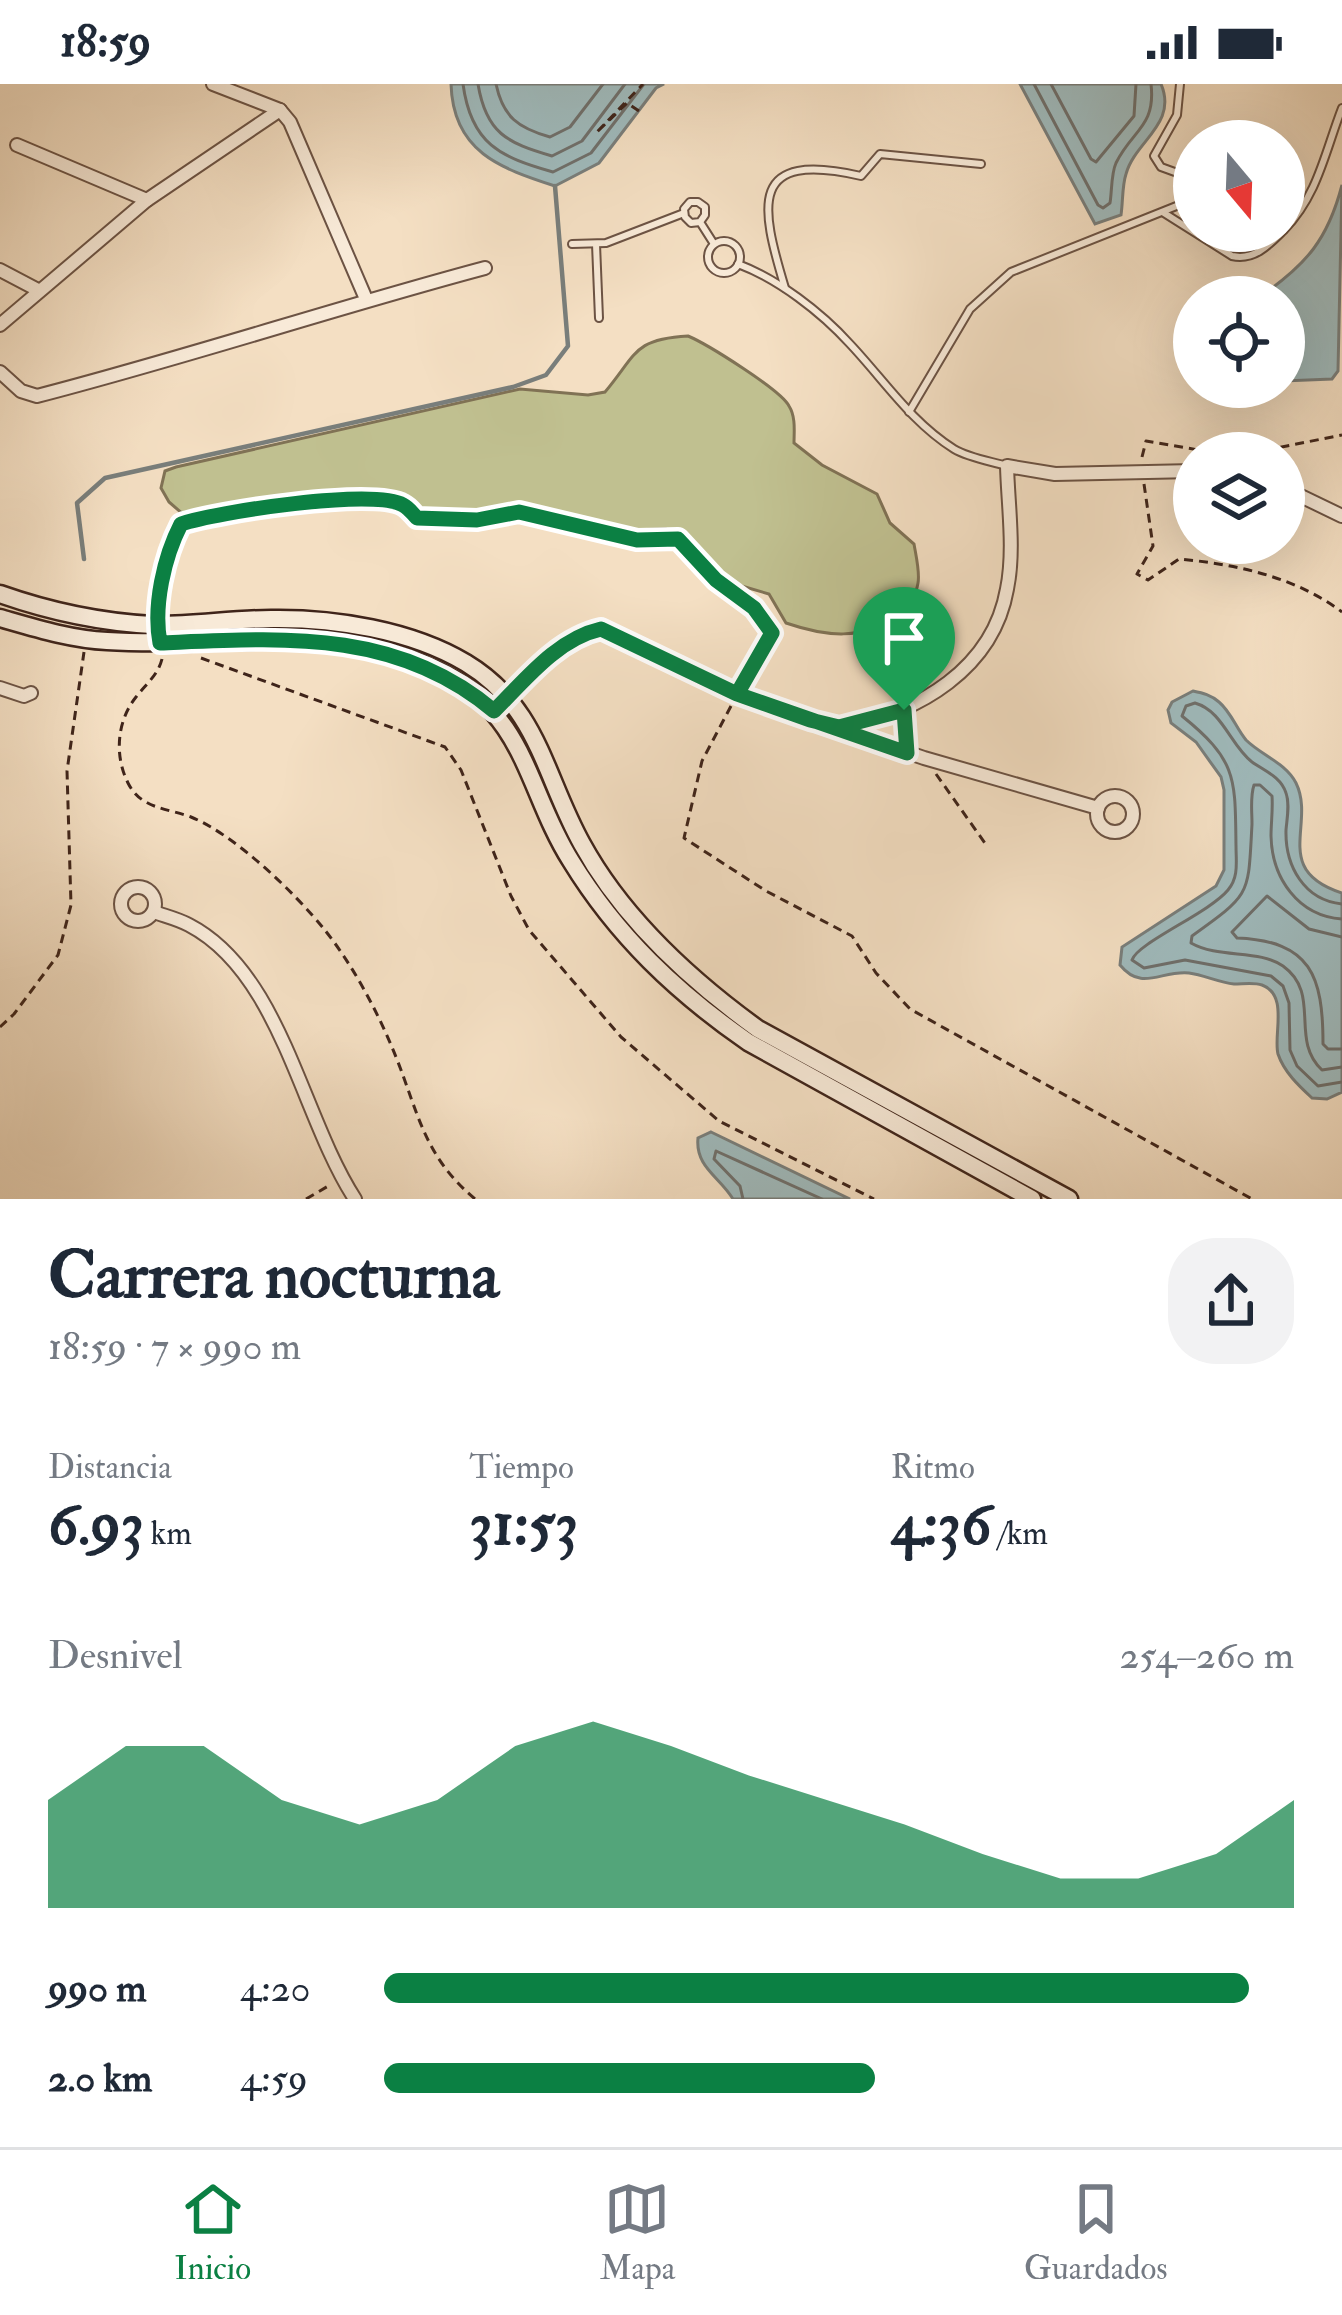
<!DOCTYPE html>
<html lang="es">
<head>
<meta charset="utf-8">
<style>
	:root { --surface:#fff; --page:#f2f2f3; --text:#1f2937; --muted:#747a83; --line:#e0e1e3; --accent:#0b8043 }
	body { margin:0; font-family:"IM FELL Double Pica",serif; background:var(--page); color:var(--text); height:100vh; display:flex; flex-direction:column; font-size:45px; white-space:nowrap }
	* { box-sizing:border-box; margin:0 }
	p { font-size:39px; color:var(--muted) }
	.icon { flex:none; width:66px; height:66px; fill:none; stroke:currentColor; stroke-width:2; stroke-linecap:round; stroke-linejoin:round }
	.map { position:relative; height:1115px; overflow:hidden }
	.side { display:flex; flex-direction:column; background:var(--surface); flex:1 }
	.side>* { flex:none }
	.needle { width:78px; rotate:161deg }
	.tools { position:absolute; left:1173px; top:36px; display:grid; gap:24px }
	.tools a { display:grid; place-items:center; width:132px; height:132px; border-radius:50%; background:var(--surface); box-shadow:0 12px 48px #0002; font-size:60px }
	.pin { position:absolute; display:grid; place-items:center; width:102px; height:102px; color:#fff; margin:-123px -51px; border-radius:50% 50% 50% 0; rotate:-45deg; box-shadow:0 0 12px #0007 }
	.pin .icon { rotate:45deg }
	.round { display:grid; place-items:center; flex:none; width:126px; height:126px; border-radius:48px; background:var(--page) }
	.headline { display:flex; align-items:center; justify-content:space-between; height:204px; padding:0 48px }
	h1 { font-size:66px; font-weight:700; line-height:90px }
	.metrics { display:grid; grid-template-columns:repeat(3,1fr); gap:18px; height:204px; padding:12px 48px }
	.metrics div { display:grid; align-content:center }
	.metrics b { font-size:60px; font-weight:700 }
	.metrics small { font-size:33px; font-weight:400 }
	.metrics p { font-size:33px }
	.chart { height:336px; padding:24px 48px }
	.chart p { display:flex; justify-content:space-between }
	.chart svg { width:100%; height:216px; margin-top:12px; fill:var(--accent); opacity:.7 }
	ul { padding:0 48px; list-style:none; font-size:39px }
	li { display:grid; grid-template-columns:192px 144px 1fr; align-items:center; height:90px }
	li i { height:30px; border-radius:15px; background:var(--accent) }
	.status { display:flex; justify-content:space-between; align-items:center; height:84px; padding:0 60px; background:var(--surface); direction:ltr }
	.status svg { height:33px; fill:currentColor }
	.tab-bar { display:flex; justify-content:space-around; align-items:center; height:168px; border-top:3px solid var(--line); background:var(--surface); font-size:33px; color:var(--muted) }
	.tab-bar a { display:grid; justify-items:center; gap:6px }
	.tab-bar .active { color:var(--accent) }
	.map>svg:first-child { display:block }
</style>
</head>
<body>
<div class="status"><b>18:59</b><svg viewBox="0 0 49 12"><path d="M0 12V9h3v3zM5 12V6h3v6zM10 12V3h3v9zM15 12V0h3v12zM26 1h20v11H26zM47 4h2v5h-2z"/></svg></div>
<div class="map">
<svg width="1342" height="1115" viewBox="0 0 1342 1115">
	<rect width="100%" height="100%" fill="#f4dfc3"/>
	<filter id="stains"><feTurbulence type="fractalNoise" baseFrequency=".00167" numOctaves="4"/><feColorMatrix values="0 0 0 0 .2 0 0 0 0 .09 0 0 0 0 .02 0 0 0 .5 -.17"/></filter>
	<radialGradient id="worn" r=".72"><stop offset=".6" stop-color="#630" stop-opacity="0"/><stop offset="1" stop-color="#630" stop-opacity=".3"/></radialGradient>
	<!-- green -->
	<path fill="#c0c090" stroke="#807255" stroke-width="3" d="M688,252c19,8 93,54 101,70 7,11 5,26 5,37l28,22 55,29 13,29 24,21c2,12 6,28 4,39 -2,14 -11,23 -21,31 -33,28 -73,22 -111,9l-17,-29 -34,-10 -16,-10 -43,-40 -10,-5 -40,1 -105,-25 -54,10 -47,-3 -26,-17 -26,-3 -80,6 -43,10 -61,7 -15,-13 -8,-14 4,-17 11,-4 344,-78 68,6 17,-3c32,-38 28,-53 83,-56z"/>
	<!-- water -->
	<g fill="#9fbabc" stroke="#797e7b" stroke-width="3">
		<path d="M451,0h213l-8,4 -57,75 -44,23c-55,-18 -102,-34 -104,-102z"/>
		<path d="M1020,0h141c17,40 -26,57 -35,90 -4,12 -3,28 -5,41l-26,9z"/>
		<path d="M1342,101l-4,186 -6,8 -48,2v-84l-23,-1c46,-32 67,-57 81,-111z"/>
		<path d="M1193,607c10,2 18,4 26,11 12,10 17,26 27,38 15,15 40,23 50,43 20,41 -25,87 46,110v199l-15,7 -15,-1c-13,-12 -28,-26 -34,-44 -5,-19 11,-59 -16,-69 -8,-3 -19,-1 -28,-1 -16,-2 -30,-9 -45,-11 -28,-3 -47,19 -69,-8l2,-18 94,-61 8,-16v-80l-3,-13 -25,-35 -25,-19 -3,-13 4,-8z"/>
		<path d="M711,1048l139,67h-117c-13,-22 -38,-32 -35,-61z"/>
	</g>
	<g fill="none" stroke-linecap="round" stroke-linejoin="round">
		<!-- shore -->
		<g stroke="#6f6f6b" stroke-width="3">
			<path d="M463,0c8,60 37,73 90,88l38,-19 53,-69"/>
			<path d="M478,0c8,49 29,59 74,72l30,-15 43,-57"/>
			<path d="M496,0c7,33 22,44 54,53l20,-10 33,-43"/>
			<path d="M1034,0l64,121 5,3 7,-5c2,-12 1,-29 6,-40 16,-33 40,-36 35,-79"/>
			<polyline points="1051,0 1091,75 1096,78 1134,32 1136,0"/>
			<path d="M1342,820c-38,-4 -57,-38 -56,-74 1,-12 4,-26 0,-37 -5,-16 -21,-22 -34,-31 -22,-17 -29,-51 -57,-59l-9,3 -4,10c56,45 53,63 54,130 0,16 3,31 -8,44 -19,23 -91,53 -96,70l12,8 41,-8 86,16 12,10 6,17 1,47 7,16 21,20 24,-4"/>
			<path d="M1342,835c-44,-3 -70,-41 -71,-83 0,-13 2,-26 1,-40l-12,-11h-6c-4,12 -2,25 -2,39 -4,72 0,69 -60,112l-1,7c28,16 68,6 92,23 39,28 6,73 39,104l20,-3"/>
			<path d="M1342,853l-33,-8 -42,-33 -35,36 5,6c74,3 86,38 86,106l5,5h14"/>
			<polyline points="743,1115 740,1102 714,1075 716,1067 822,1115"/>
		</g>
		<!-- stream -->
		<polyline stroke="#797e7b" stroke-width="4.5" points="84,475 77,419 105,394 513,303 546,291 568,262 555,102"/>
		<defs>
			<g id="lane">
				<polyline points="1180,0 1177,31 1154,72 1161,83 1194,95"/>
				<path d="M1164,129l68,43c22,5 37,-11 51,-25"/>
				<polyline points="700,138 705,131 705,123 698,118 690,118 684,125 685,133 691,139 700,138 714,160"/>
				<path d="M1284,146c34,-35 41,-78 58,-122"/>
				<circle cx="724" cy="173" r="16"/>
				<polyline points="572,160 606,159 684,129"/>
				<polyline points="596,160 599,234"/>
				<path d="M738,180c40,15 83,48 112,80 34,36 61,78 104,105 15,9 36,12 53,17"/>
				<path d="M785,204c-25,-83 -37,-138 76,-112l19,-22 101,10"/>
				<polyline points="909,328 970,225 1011,188 1194,115"/>
			</g>
			<g id="street">
				<polyline points="213,0 280,26 290,38 366,215"/>
				<polyline points="17,61 147,116"/>
				<polyline points="0,186 38,206"/>
				<polyline points="0,241 147,116 280,26"/>
				<path d="M0,288l21,19 16,5c151,-39 298,-88 448,-128"/>
				<polyline points="1284,404 1342,432"/>
				<polyline points="0,604 24,612 31,609"/>
				<path d="M503,617c29,-28 57,-63 98,-72l136,65 187,64 174,50"/>
				<polyline points="904,625 903,657 907,669"/>
				<path d="M845,642c73,-13 148,-57 162,-137 8,-39 1,-84 0,-123l48,8 139,-3"/>
				<circle cx="1115" cy="730" r="18"/>
				<circle cx="138" cy="820" r="17"/>
				<path d="M154,828c11,4 24,7 35,13 92,48 112,191 166,274"/>
			</g>
			<g id="secondary">
				<path d="M0,510c51,18 98,28 152,31 39,1 79,-6 119,-6 63,-1 140,11 195,44 73,44 78,113 116,181 41,75 107,135 176,185l311,170"/>
				<path d="M0,534c35,10 70,21 107,23 114,8 234,-21 340,35 80,43 81,117 124,185 46,75 105,131 177,181l284,157"/>
			</g>
		</defs>
		<!-- lane casing -->
		<use href="#lane" stroke="#6c5344" stroke-width="10"/>
		<!-- street casing -->
		<use href="#street" stroke="#6c5344" stroke-width="16"/>
		<!-- secondary casing -->
		<use href="#secondary" stroke="#3f241a" stroke-width="21"/>
		<!-- path -->
		<g stroke="#3f241a" stroke-width="3" stroke-dasharray="9 6" stroke-linecap="butt">
			<polyline points="639,27 627,19 596,49 643,0"/>
			<polyline points="1251,369 1342,351"/>
			<polyline points="1142,373 1146,357 1216,369"/>
			<path d="M1144,400l9,62 -16,28 11,6 31,-21c56,5 117,18 163,53"/>
			<path d="M159,525l10,-63 12,-22c35,-12 192,-37 222,-19 6,3 9,8 14,12l60,3 42,-8 118,28 41,-1 38,41 38,28 18,25 -28,49"/>
			<polyline points="201,574 445,663 461,686 511,812 529,846 621,953 719,1037 874,1115"/>
			<path d="M162,575c-4,16 -16,25 -26,38 -19,24 -22,58 -8,86 13,26 39,25 63,34 44,18 103,75 133,112 29,36 55,85 72,128 23,58 28,99 79,142"/>
			<polyline points="731,622 702,677 684,754 766,807 852,852 876,889 910,925 1252,1115"/>
			<polyline points="936,690 987,762"/>
			<polyline points="0,943 14,930 58,871 71,821 67,687 84,568"/>
			<polyline points="306,1115 330,1101"/>
		</g>
		<!-- lane -->
		<use href="#lane" stroke="#f8ead8" stroke-width="6"/>
		<!-- street -->
		<use href="#street" stroke="#f8ead8" stroke-width="12"/>
		<!-- secondary -->
		<use href="#secondary" stroke="#f8ead8" stroke-width="16"/>
	</g>
	<g fill="none" stroke-linecap="round" stroke-linejoin="round">
		<defs>
			<path id="route" d="M904,626l-65,17 -29,-7 -73,-26 -136,-65c-44,10 -76,51 -107,82 -98,-83 -214,-73 -334,-68 -7,-37 4,-86 21,-119 35,-12 193,-36 222,-19 6,3 9,8 14,13l60,2 42,-8 118,28 41,-1 38,41 38,28 18,25 -35,61 170,59 -3,-43"/>
		</defs>
		<!-- route casing -->
		<use href="#route" stroke="#fff" stroke-width="24"/>
		<!-- route -->
		<use href="#route" stroke="#0b8043" stroke-width="15"/>
	</g>
	<rect width="100%" height="100%" filter="url(#stains)"/>
	<rect width="100%" height="100%" fill="url(#worn)"/>
</svg>
<div class="tools">
<a><svg class="needle" viewBox="-14 -14 28 28"><path d="M0-13l5 13h-10z" fill="#e53935"/><path d="M0 13l5-13h-10z" fill="#747a83"/></svg></a>
<a><svg class="icon" aria-label="locate" viewBox="0 0 24 24"><circle cx="12" cy="12" r="6"/><path d="M12 2v4M12 18v4M2 12h4M18 12h4"/></svg></a>
<a><svg class="icon" aria-label="layers" viewBox="0 0 24 24"><path d="M12 4l9 5-9 5-9-5zM3 14l9 5 9-5"/></svg></a>
</div>
<div class="pin" style="left:904px;top:626px;background:#1e9e55"><svg class="icon" aria-label="arrive" viewBox="0 0 24 24"><path d="M6 21V4h12l-3 4 3 4H6"/></svg></div>
</div>
<section class="side">
<div class="headline"><div><h1>Carrera nocturna</h1><p>18:59 · 7 × 990 m</p></div><a class="round"><svg class="icon" aria-label="share" viewBox="0 0 24 24"><path d="M12 15V3M7 8l5-5 5 5M5 13v7h14v-7"/></svg></a></div>
<div class="metrics">
<div><p>Distancia</p><b>6.93<small> km</small></b></div>
<div><p>Tiempo</p><b>31:53</b></div>
<div><p>Ritmo</p><b>4:36<small> /km</small></b></div>
</div>
<div class="chart"><p><span>Desnivel</span>254–260 m</p>
<svg viewBox="0 0 160 44" preserveAspectRatio="none"><path d="M0 44V22L10 11L20 11L30 22L40 27L50 22L60 11L70 6L80 11L90 17L100 22L110 27L120 33L130 38L140 38L150 33L160 22V44z"/></svg>
</div>
<ul>
<li><b>990 m</b>4:20<i style="width:95%"></i></li>
<li><b>2.0 km</b>4:59<i style="width:54%"></i></li>
</ul>
</section>
<nav class="tab-bar">
<a class="active"><svg class="icon" aria-label="home" viewBox="0 0 24 24"><path d="M3 11l9-7 9 7M6 9v11h12V9"/></svg>Inicio</a>
<a><svg class="icon" aria-label="map" viewBox="0 0 24 24"><path d="M3 6l6-2 6 2 6-2v14l-6 2-6-2-6 2zM9 4v14M15 6v14"/></svg>Mapa</a>
<a><svg class="icon" aria-label="saved" viewBox="0 0 24 24"><path d="M7 4h10v16l-5-4-5 4z"/></svg>Guardados</a>
</nav>
</body>
</html>
